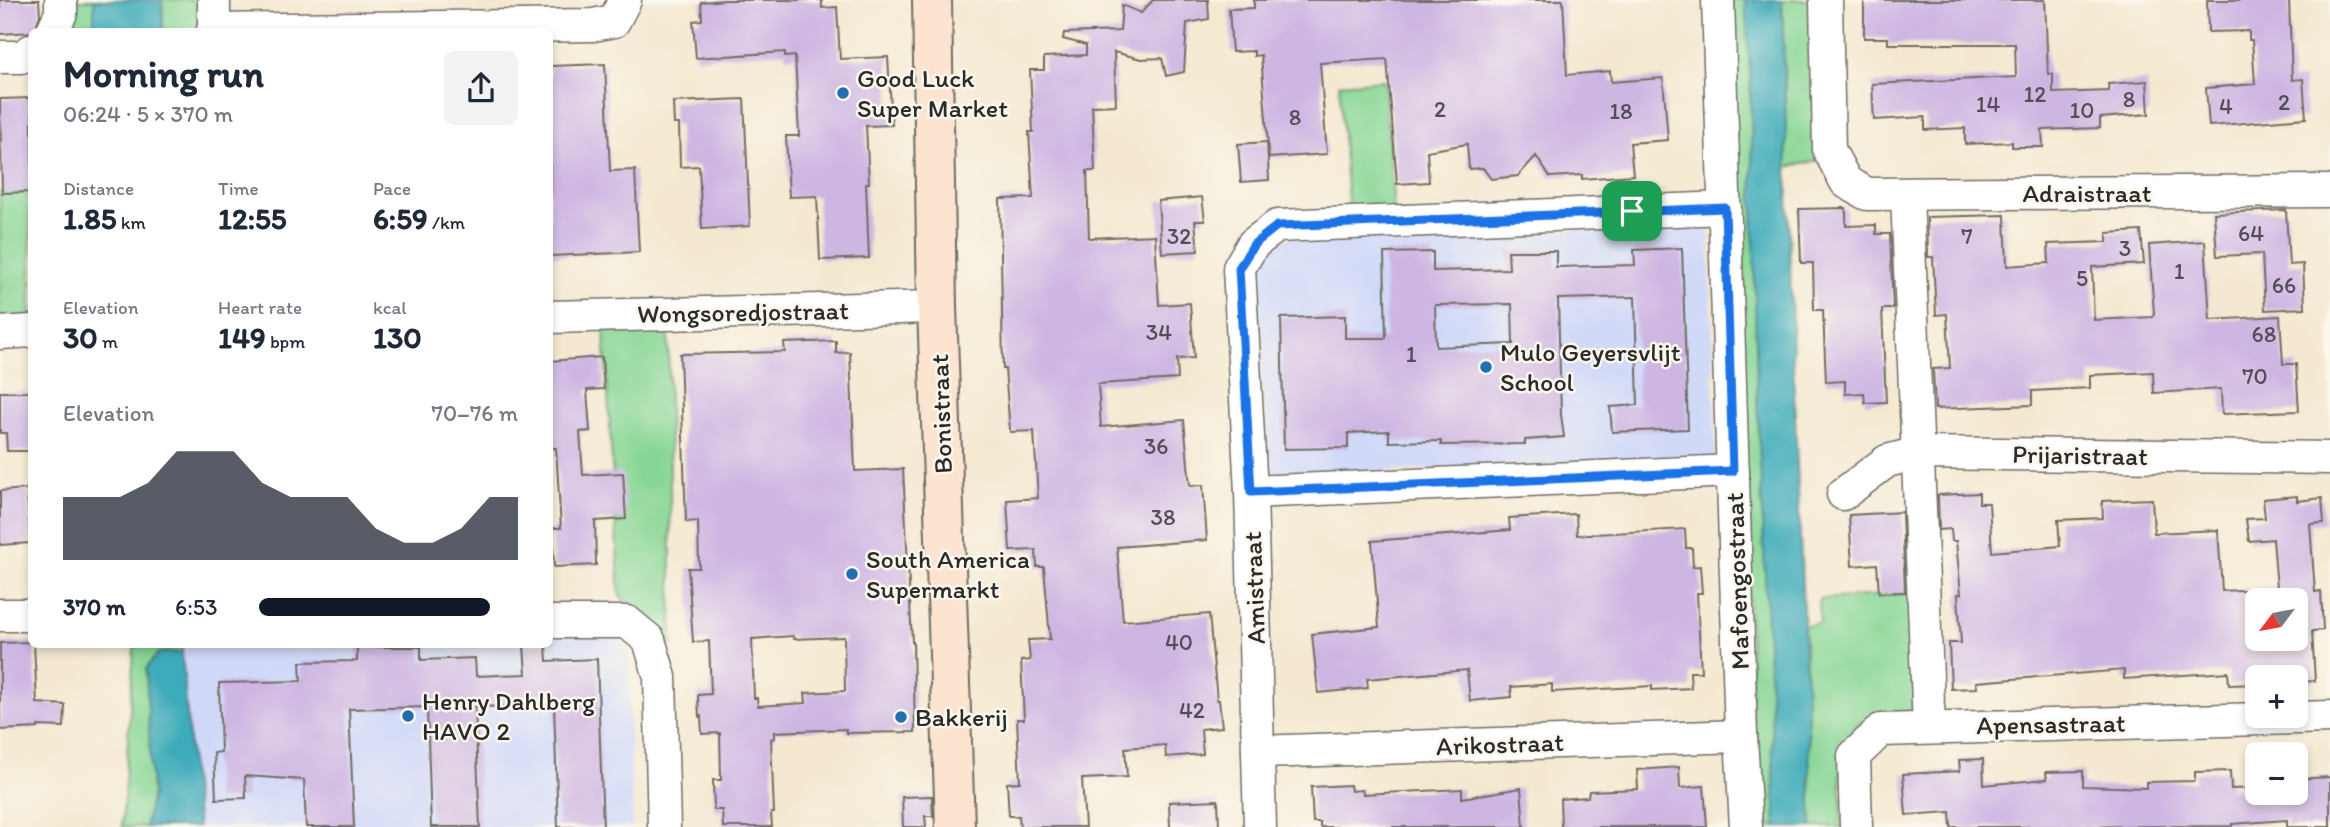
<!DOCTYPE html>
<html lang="en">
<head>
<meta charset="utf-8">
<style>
	:root { --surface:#fff; --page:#f2f2f3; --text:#1f2937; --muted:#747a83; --accent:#111827 }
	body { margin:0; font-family:Itim,sans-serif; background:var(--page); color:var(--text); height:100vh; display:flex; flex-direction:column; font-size:26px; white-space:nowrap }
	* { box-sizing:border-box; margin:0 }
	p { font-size:23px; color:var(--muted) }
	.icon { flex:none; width:38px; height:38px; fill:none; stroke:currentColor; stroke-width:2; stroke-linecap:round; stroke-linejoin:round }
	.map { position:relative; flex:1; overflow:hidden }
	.panel { position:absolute; left:28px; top:28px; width:525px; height:620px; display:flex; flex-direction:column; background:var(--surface); border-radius:10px; box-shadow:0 4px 10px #0003 }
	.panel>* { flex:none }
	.needle { width:46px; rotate:238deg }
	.tools { position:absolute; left:2245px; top:588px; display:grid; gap:14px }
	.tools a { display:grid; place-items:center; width:63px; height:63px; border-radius:10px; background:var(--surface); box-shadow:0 4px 10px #0003; font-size:35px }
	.pin { position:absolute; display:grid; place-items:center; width:60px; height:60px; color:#fff; margin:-30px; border-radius:14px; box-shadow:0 4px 10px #0006 }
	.round { display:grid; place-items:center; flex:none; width:74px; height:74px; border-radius:10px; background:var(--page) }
	.summary { display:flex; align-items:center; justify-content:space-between; height:119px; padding:0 35px }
	h1 { font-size:38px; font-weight:700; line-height:52px }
	.metrics { display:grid; grid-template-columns:repeat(3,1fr); gap:10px; height:119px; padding:7px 35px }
	.metrics div { display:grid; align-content:center }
	.metrics b { font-size:30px; font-weight:700 }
	.metrics small { font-size:19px; font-weight:400 }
	.metrics p { font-size:19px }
	.chart { height:196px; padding:14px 35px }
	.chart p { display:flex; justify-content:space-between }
	.chart svg { width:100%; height:126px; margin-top:7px; fill:var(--accent); opacity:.7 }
	ul { padding:0 35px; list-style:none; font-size:23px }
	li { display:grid; grid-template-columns:112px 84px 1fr; align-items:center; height:52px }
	li i { height:18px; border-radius:9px; background:var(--accent) }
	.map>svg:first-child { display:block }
</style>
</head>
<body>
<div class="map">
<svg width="2330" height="827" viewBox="0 0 2330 827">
	<rect width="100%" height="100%" fill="#fbf7ec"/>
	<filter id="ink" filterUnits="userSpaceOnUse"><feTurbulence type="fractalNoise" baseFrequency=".0143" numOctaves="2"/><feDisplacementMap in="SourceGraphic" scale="14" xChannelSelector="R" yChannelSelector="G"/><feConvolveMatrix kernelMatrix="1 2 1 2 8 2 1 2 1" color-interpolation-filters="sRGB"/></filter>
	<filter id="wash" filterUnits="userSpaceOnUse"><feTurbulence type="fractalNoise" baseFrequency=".00686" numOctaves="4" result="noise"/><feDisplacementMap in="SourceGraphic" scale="28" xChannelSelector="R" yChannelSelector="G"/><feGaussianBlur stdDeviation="1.57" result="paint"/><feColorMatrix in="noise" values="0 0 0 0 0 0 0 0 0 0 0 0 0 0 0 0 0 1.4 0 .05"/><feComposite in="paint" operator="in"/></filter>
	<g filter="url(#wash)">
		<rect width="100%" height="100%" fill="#f4e8d0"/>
		<!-- built -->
		<g fill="#d1d9f9">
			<polygon points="1709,227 1716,459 1264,475 1255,276 1259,262 1268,249 1282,240 1294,236"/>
			<polygon points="550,629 610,629 622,639 628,653 633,827 198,827 192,778 183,644 550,644"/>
		</g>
		<!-- green -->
		<g fill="#87d695" stroke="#598060" stroke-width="2">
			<polygon points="71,0 94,0 94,31 72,31"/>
			<polygon points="162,0 197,0 199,31 163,31"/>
			<polygon points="1732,0 1745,0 1750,70 1757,393 1776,827 1755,827"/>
			<polygon points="1782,0 1813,0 1818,161 1787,167"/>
			<polygon points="1384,80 1394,211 1349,215 1339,84"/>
			<polygon points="31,191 31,318 0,321 0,192"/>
			<polygon points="668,327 672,645 654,645 635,610 620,596 604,330"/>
			<polygon points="1915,593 1915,707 1905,713 1876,715 1858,724 1840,748 1842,827 1812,827 1804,626 1820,623 1819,599"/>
			<polygon points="140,644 183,644 182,652 158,653 146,669 152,794 145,827 122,827 134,649"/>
		</g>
		<!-- water -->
		<g fill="#3cabba" stroke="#346b72" stroke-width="2">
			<polygon points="94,0 162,0 163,31 94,31"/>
			<polygon points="1745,0 1782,0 1794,389 1812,827 1776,827 1757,393 1750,70"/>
			<polygon points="182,652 192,778 198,827 145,827 152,794 146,669 158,653"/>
		</g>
		<g id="blocks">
			<!-- building -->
			<g fill="#ceb6e3" fill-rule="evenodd">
				<polygon points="0,0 39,0 40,15 34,32 0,34"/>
				<polygon points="727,0 822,0 822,8 837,7 840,59 888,57 892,125 866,126 869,183 866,183 869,258 820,260 817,196 789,197 786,136 799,136 795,56 785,57 785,52 696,58 693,21 702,20 701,2"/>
				<polygon points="1153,0 1208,0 1209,19 1187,23 1184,72 1166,76 1162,58 1141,59 1114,52 1116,105 1092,106 1095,171 1087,171 1089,238 1155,235 1159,305 1190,303 1194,358 1177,359 1178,379 1098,384 1101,427 1184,420 1190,486 1203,485 1207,540 1117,547 1123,621 1209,614 1217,700 1219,700 1222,727 1201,729 1203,754 1166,757 1165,745 1125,748 1127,777 1082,779 1085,827 1020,827 1019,816 1009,816 1007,783 1020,782 1017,719 1024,719 1021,661 1030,660 1028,640 1050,639 1044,567 1037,567 1036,550 1010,551 1007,500 1038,498 1034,431 1010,432 1005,369 1003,369 1000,199 1033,198 1029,132 1033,132 1030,70 1044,70 1044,57 1086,55 1086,45 1063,39 1064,33 1120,31 1122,5 1141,13"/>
				<polygon points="1254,0 1563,0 1567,75 1610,71 1611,82 1663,78 1668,140 1630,143 1633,175 1582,179 1582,175 1550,177 1536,156 1518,176 1491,179 1483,168 1469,169 1467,144 1427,151 1429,182 1397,184 1387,59 1320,63 1327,154 1269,158 1261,55 1254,56 1254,51 1232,52 1229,9 1254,8"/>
				<polygon points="1864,0 2045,0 2048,74 2053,74 2053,93 2109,91 2108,84 2147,81 2149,114 2100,118 2100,128 2042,130 2043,147 2012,147 2012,142 1965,144 1965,128 1925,130 1925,117 1874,120 1872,84 2016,77 2015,44 1888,44 1888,38 1864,38"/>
				<polygon points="2207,0 2289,0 2292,80 2303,79 2306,118 2209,126 2206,88 2255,84 2252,40 2249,40 2249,31 2208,32"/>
				<polygon points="605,64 610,171 635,170 639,252 550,256 550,66"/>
				<polygon points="32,98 32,192 2,193 0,99"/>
				<polygon points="744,99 750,226 702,229 699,166 680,167 679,124 674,124 673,102"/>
				<polygon points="1267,142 1269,180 1241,182 1238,144"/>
				<polygon points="1202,197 1205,221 1195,221 1198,251 1162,253 1158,201"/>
				<polygon points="1846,208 1846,226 1876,225 1876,234 1890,234 1893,309 1882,309 1886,402 1865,403 1864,393 1845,394 1845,381 1826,382 1823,310 1814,310 1813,263 1801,263 1799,209"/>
				<polygon points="2286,210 2289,265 2303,264 2305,308 2265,310 2262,254 2217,256 2214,213"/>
				<polygon points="2005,215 2007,266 2049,263 2048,244 2107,242 2107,233 2141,231 2144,264 2092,267 2094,320 2153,317 2154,313 2149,245 2205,241 2210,320 2280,316 2283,364 2296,364 2299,411 2222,414 2221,389 2154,393 2153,372 2090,375 2090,388 2032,391 2032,405 1935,409 1933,369 1950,368 1947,314 1936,315 1933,257 1928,257 1927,217"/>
				<path d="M1682,248l6,181 -76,3 -2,-25 28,-2 -3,-108 -77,2 3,116 3,22 -39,3v4l-84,1v-4l-52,1v-11l-41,2v15l-64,1 -3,-131 64,-2v22h41l-2,-85 49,-1v19l76,-2 -1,-18h48v16l79,-2 -1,-15zM1512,304l1,40 -77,3 -1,-42z"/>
				<path d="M836,341v12l14,-1 5,119 48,-2 9,173h1l2,90 -69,1v-4l-71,3v6l-4,1 3,74h-3l1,14h-49l-1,-17h-8l-1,-30h8l-1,-47 -18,1 -1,-18 -2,1 -1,-22 13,-1 -2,-53 -16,1 -5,-74h11l-1,-47 -12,1 -6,-168 105,-2 -1,-9zM793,636l1,3 50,-2 1,54 -40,2 1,10 -48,3 -1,-8h-3l-2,-59z"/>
				<polygon points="602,357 604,389 587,390 590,431 580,432 583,475 623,473 626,519 595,521 596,565 554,567 552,528 561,528 556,448 550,448 550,361"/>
				<polygon points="0,392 32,392 32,451 7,451 6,433 0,433"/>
				<polygon points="27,489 30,543 0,545 0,491"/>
				<path d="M1979,493v10h10l3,49 68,-6 -2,-26 45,-2 -1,-17 50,-2 2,34 64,-3 4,61 55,-3 -4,-49 -24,2 -3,-22 19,-1 -2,-19 34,-3v5l25,-3 2,25 -14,1 5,68 6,-1 2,39 -11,1 3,50 -19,1v-5h-38v7l-29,1 -1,-13 -104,7v-9l-148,12 1,6 -26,1 -2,-46h12l-3,-49h3l-5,-53h-4l-1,-12 -12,1 -1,-35zM2258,600h38v39h-38z"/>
				<polygon points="1902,512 1905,592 1879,593 1877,564 1852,566 1849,515"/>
				<polygon points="1576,514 1577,535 1685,529 1686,548 1692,548 1693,567 1700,566 1702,593 1697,593 1701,672 1690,672 1691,688 1652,690 1652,686 1552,692 1552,684 1511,687 1512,697 1470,701 1467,670 1367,679 1368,688 1318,693 1312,634 1379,627 1372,541 1510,530 1509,518"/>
				<polygon points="32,642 34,644 37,703 65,705 64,727 38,726 38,728 0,730 0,643"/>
				<polygon points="546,645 547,661 597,659 603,827 558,827 554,705 475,707 480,827 431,827 427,707 349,709 354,827 306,827 304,780 245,776 246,798 216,799 214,753 221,752 219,683 301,681 300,662 357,661 357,647 421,647 421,660 475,658 476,676 526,674 524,646"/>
				<polygon points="1983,759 1984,785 2047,779 2046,772 2083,771 2083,786 2146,788 2146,782 2195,781 2195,772 2230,771 2231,789 2258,788 2258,793 2296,793 2296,779 2330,777 2330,827 2287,827 2287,820 2232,824 2232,826 1951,827 1950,812 1906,815 1903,774 1960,771 1959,760"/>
				<polygon points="1679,767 1680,788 1704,786 1707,827 1561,827 1560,799 1588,797 1589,791 1638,789 1637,770"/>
				<polygon points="1350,785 1351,791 1362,790 1363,794 1462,789 1462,798 1521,788 1524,827 1320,827 1320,822 1313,822 1311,787"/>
				<polygon points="932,796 933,816 925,816 926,827 903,827 902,797"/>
				<polygon points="1218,800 1219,827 1170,827 1169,802"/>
			</g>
		</g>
	</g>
	<g filter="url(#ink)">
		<use href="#blocks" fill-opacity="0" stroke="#716d65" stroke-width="2"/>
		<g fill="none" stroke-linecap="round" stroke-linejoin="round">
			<defs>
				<g id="street">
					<polyline points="1718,0 1741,736 1746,827"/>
					<polyline points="1826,0 1829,150 1846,182 1867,194 2330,191"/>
					<polyline points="213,30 593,25 614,21 625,0"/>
					<polyline points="52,32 61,13 61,0"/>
					<polyline points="214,32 214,0"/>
					<polyline points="0,57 21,57 32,50"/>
					<polyline points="1907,195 1929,727"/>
					<polyline points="550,317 937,307"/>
					<polyline points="0,333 32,331"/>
					<polyline points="1251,492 1733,471"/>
					<polyline points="1843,494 1887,461 1918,453 2330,458"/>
					<polyline points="0,615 32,615"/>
					<polyline points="550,622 627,622 649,640 660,677 664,827"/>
					<polyline points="1258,752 1741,736"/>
					<polyline points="1260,827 1251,492 1239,268 1253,244 1277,226 1725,208"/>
					<polyline points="1856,827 1854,756 1881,730 2330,717"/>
				</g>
				<polyline id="secondary" points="932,0 937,307 955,827"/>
			</defs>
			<!-- street casing -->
			<use href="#street" stroke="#716d65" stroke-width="35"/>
			<!-- secondary casing -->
			<use href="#secondary" stroke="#716d65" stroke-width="42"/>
			<!-- street -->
			<use href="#street" stroke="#fff" stroke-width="32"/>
			<!-- secondary -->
			<use href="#secondary" stroke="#fde4d1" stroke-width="38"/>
		</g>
	</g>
	<g fill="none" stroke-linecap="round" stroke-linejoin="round" filter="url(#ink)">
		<defs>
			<polygon id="route" points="1725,208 1733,471 1251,492 1239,268 1254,244 1277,226"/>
		</defs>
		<!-- route casing -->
		<use href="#route" stroke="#fff" stroke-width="14"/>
		<!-- route -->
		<use href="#route" stroke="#1a73e8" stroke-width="9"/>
	</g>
	<!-- markers -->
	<g fill="#1f6fb2" stroke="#fbf7ec" stroke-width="2.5">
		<circle cx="843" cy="93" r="7"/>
		<circle cx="1486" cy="367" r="7"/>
		<circle cx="852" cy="574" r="7"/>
		<circle cx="408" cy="716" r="7"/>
		<circle cx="901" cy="717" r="7"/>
	</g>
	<g text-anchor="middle" stroke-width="5" stroke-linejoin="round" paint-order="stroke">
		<!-- number labels -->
		<g font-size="23" fill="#544e59">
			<text x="2035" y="102">12</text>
			<text x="2129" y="107">8</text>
			<text x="2284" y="110">2</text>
			<text x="1988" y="112">14</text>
			<text x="2226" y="114">4</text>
			<text x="1440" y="117">2</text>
			<text x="2082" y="118">10</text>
			<text x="1621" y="119">18</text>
			<text x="1295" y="125">8</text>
			<text x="2251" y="241">64</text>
			<text x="1179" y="244">32</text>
			<text x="1967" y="244">7</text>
			<text x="2125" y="256">3</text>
			<text x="2179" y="279">1</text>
			<text x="2082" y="286">5</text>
			<text x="2284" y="293">66</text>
			<text x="1159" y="340">34</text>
			<text x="2264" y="342">68</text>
			<text x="1411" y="362">1</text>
			<text x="2255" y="384">70</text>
			<text x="1156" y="454">36</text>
			<text x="1163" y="525">38</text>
			<text x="1179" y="650">40</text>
			<text x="1192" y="718">42</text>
		</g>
		<!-- poi labels -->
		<g font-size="26" fill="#2b2b2b" stroke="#fbf7ec" text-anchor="start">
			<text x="857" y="87">Good Luck<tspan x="857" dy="30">Super Market</tspan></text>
			<text x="1500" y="361">Mulo Geyersvlijt<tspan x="1500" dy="30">School</tspan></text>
			<text x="866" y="568">South America<tspan x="866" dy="30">Supermarkt</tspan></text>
			<text x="422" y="710">Henry Dahlberg<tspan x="422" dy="30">HAVO 2</tspan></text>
			<text x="915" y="726">Bakkerij</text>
		</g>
		<!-- street labels -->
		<g font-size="26" fill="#2b2b2b" stroke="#fbf7ec">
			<text x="2087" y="202">Adraistraat</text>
			<text transform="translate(743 312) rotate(-1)" y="9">Wongsoredjostraat</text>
			<text transform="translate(941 414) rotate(-92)" y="9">Bonistraat</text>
			<text transform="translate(2080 455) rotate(1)" y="9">Prijaristraat</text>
			<text transform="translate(1737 581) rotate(-92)" y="9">Mafoengostraat</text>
			<text transform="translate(1254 588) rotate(-92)" y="9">Amistraat</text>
			<text transform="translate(2051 724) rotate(-1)" y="9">Apensastraat</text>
			<text transform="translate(1500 744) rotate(-2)" y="9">Arikostraat</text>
		</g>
	</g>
</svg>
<div class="tools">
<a><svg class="needle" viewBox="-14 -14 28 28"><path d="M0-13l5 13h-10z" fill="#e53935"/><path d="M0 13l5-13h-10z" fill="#747a83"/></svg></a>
<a>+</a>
<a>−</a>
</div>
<div class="pin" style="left:1632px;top:211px;background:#1e9e55"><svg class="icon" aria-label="arrive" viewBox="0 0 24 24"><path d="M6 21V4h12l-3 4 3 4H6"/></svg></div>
<section class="panel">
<div class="summary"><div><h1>Morning run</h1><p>06:24 · 5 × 370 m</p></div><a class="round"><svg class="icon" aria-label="share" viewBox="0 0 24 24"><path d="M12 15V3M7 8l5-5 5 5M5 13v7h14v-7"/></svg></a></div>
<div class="metrics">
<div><p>Distance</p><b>1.85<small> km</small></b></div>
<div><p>Time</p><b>12:55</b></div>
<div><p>Pace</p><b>6:59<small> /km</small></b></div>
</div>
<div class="metrics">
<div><p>Elevation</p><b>30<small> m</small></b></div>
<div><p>Heart rate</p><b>149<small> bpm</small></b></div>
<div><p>kcal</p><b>130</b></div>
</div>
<div class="chart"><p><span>Elevation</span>70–76 m</p>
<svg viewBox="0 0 160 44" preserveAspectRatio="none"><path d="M0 44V22L10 22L20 22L30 17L40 6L50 6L60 6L70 17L80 22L90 22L100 22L110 33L120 38L130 38L140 33L150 22L160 22V44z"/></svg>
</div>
<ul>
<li><b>370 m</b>6:53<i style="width:89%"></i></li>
</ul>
</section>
</div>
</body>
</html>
